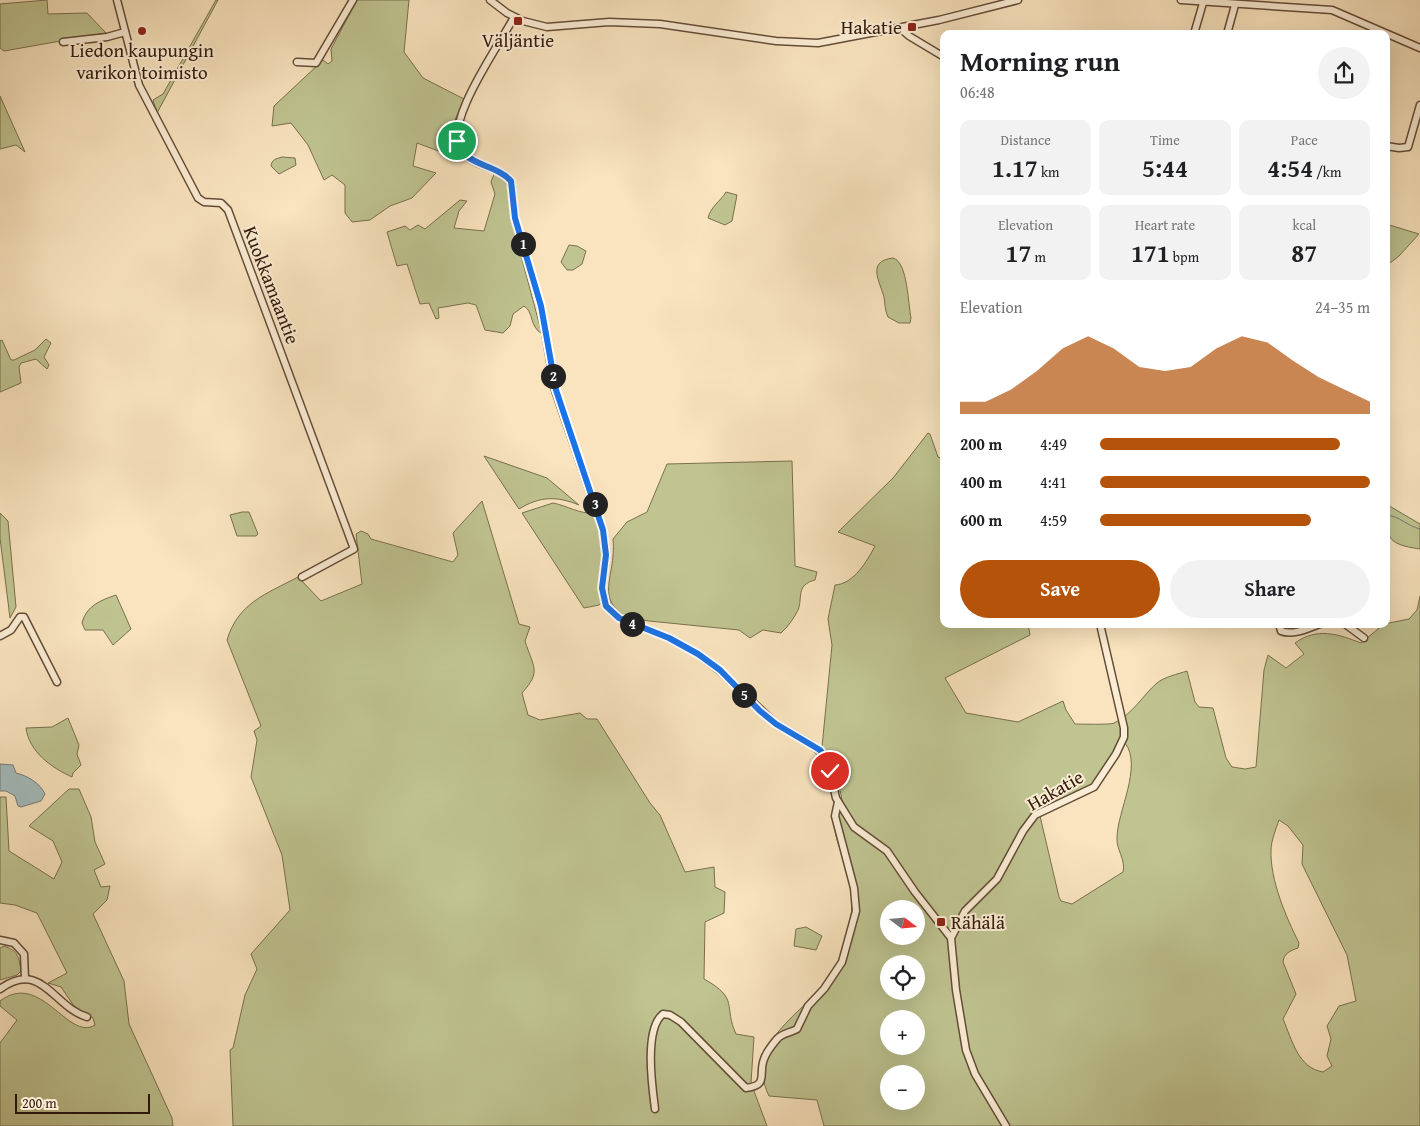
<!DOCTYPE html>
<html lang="en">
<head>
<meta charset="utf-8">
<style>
	:root { --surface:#fff; --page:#f2f2f2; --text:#202124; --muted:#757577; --accent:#b45309 }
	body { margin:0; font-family:"Gentium Book Plus",serif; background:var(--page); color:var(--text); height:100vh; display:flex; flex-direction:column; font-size:19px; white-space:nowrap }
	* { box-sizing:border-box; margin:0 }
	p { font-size:16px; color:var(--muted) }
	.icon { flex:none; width:28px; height:28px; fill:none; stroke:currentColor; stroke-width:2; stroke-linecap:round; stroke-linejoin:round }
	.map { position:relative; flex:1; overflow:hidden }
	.details { position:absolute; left:940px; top:30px; width:450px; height:598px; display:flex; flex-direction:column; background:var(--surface); border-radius:10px; box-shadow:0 5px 20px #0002 }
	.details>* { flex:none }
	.needle { width:32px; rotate:106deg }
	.controls { position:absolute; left:880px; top:900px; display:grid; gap:10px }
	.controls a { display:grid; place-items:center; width:45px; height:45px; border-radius:50%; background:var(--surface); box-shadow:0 5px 20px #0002; font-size:25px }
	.scale { position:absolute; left:15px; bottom:12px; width:135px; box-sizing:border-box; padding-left:5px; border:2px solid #331b0b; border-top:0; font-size:14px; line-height:18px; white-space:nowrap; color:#331b0b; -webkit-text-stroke:4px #fbedd5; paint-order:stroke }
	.pin { position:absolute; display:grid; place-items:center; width:42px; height:42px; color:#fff; margin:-21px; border:2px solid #fff; border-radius:50%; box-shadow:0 1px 5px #0007 }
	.km { position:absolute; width:25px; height:25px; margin:-12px; border-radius:50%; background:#222; color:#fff; font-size:14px; line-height:25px; text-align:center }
	.round { display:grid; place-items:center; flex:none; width:52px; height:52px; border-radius:26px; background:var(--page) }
	.headline { display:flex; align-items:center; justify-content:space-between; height:85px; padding:0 20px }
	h1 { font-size:28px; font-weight:800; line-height:38px }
	.figures { display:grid; grid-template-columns:repeat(3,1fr); gap:8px; height:85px; padding:5px 20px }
	.figures div { display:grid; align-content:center; border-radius:10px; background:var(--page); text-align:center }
	.figures b { font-size:25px; font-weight:800 }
	.figures small { font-size:14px; font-weight:400 }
	.figures p { font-size:14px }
	.chart { height:140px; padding:10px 20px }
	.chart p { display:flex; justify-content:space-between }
	.chart svg { width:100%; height:90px; margin-top:5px; fill:var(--accent); opacity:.7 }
	.button { display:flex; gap:10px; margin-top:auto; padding:10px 20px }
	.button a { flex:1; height:58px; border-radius:30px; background:var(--accent); color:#fff; font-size:20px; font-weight:800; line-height:58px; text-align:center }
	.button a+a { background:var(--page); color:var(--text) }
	ul { padding:0 20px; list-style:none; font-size:16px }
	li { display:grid; grid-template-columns:80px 60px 1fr; align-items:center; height:38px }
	li i { height:12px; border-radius:6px; background:var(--accent) }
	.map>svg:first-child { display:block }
</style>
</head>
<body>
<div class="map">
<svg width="1420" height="1126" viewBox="0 0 1420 1126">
	<rect width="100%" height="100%" fill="#f9e4bf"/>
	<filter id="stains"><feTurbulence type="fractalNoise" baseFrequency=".004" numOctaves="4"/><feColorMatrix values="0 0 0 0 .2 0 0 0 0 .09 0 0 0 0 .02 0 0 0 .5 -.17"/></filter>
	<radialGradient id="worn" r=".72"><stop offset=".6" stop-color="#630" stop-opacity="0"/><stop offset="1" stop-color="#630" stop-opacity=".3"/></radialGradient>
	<!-- green -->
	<g fill="#bfc491" stroke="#79704e" fill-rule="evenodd">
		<polygon points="47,0 48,14 87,13 106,33 4,51 0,48 0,4"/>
		<polygon points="216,0 218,0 157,113 153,100 163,94"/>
		<polygon points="357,0 409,0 404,52 423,78 464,99 455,120 455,149 452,156 417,143 413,166 436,173 412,198 390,206 370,220 352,222 345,213 345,185 332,175 324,180 308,145 291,123 272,126 274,106 320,63 323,60 328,64 332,61 331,49"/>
		<polygon points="0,96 25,152 16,145 0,149"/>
		<path d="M282,157l13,1 1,7 -17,9 -8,-8c1,-7 5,-7 11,-9z"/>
		<path d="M494,174l13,9 5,39 30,112c-13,-8 -8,-22 -18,-28l-11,8 -3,12 -7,7 -18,-3 -9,-25 -8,-2 -30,5 1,10 -3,1 -7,-16 -9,1 -13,-40 -10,2 -10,-34 18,-6 5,4 8,-5 7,4 35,-29 7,1 -8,10 -5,17 30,3 11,-37 -4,-12z"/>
		<path d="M726,192l11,3 -5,26 -7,4 -17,-7c3,-12 12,-16 18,-26z"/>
		<polygon points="1386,224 1419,234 1399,256 1386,266"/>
		<polygon points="569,245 577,246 586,251 582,264 573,270 567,270 561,262"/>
		<path d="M893,258c15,4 15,47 18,60l-1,5h-11l-11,-6c-3,-6 -3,-13 -4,-20 -4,-15 -18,-36 9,-39z"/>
		<polygon points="46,339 51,343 44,357 49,365 47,369 36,359 21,363 19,367 21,383 0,392 0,341 2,340 11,360 14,360 35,350"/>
		<path d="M928,433l2,1 8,23 6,2v165h84l2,11 -85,43 21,35 52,9 45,-21 3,9 9,14c6,0 36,1 39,-1 18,-8 29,-28 43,-40 7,-6 21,-9 30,-12l8,31 4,5 14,1 13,50 6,9 13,2 11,-2 8,-97 4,-15 18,13 18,-14 -9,-11c22,-16 43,-9 66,0l23,-19 25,-5 8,-9 3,-14v530h-596l-7,-26 -48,-4c-28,-58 42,-84 64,-125 20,-36 24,-70 12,-109 -3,-10 -11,-26 -10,-36 0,-9 7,-18 7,-26 -2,-13 -12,-43 -20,-53l10,-102 -4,-26 7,-34c19,-1 32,-24 40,-39l-37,-14 55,-54zM1125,743c18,23 -8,69 -8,95 -1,11 9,22 6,34l-51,32 -11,-3 -2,-4 -19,-81 54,-26zM1279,820l9,6 15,19 -1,19 45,91 9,46 -17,5 -12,20 4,13 -4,17 5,10 -9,6c-25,-4 -31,-32 -40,-53l13,-25 -13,-32c1,-9 7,-11 15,-14l1,-5c-13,-26 -29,-63 -28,-93 0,-9 5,-21 8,-30zM889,909h27v27h-27zM889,964h27v27h-27zM889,1019h27v27h-27zM889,1074h27v27h-27z"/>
		<path d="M484,456l63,22 32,27c-22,-9 -39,-9 -60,4z"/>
		<path d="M792,461l3,105 22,6 -2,8c-20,5 -12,19 -17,30 -4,8 -10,17 -17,23l-18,-3 -13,8 -11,-8 -90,-9 -6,-1 -2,4c-53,-22 -24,-43 -28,-85l14,-17 20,-10 20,-48z"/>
		<path d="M482,501l37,123 11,3 -5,14c8,26 17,30 -3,52l6,22 12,5 40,-7 7,6h10l53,84 10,12 25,57 29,-5 1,20 10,5 -1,21 -19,9 -1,57c36,20 19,27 32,55l18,3 -3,46 16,43h-534l-3,-76 3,-2 12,-53 12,-26 -6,-15 39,-44 -8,-55 -31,-78 6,-37 -3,-9 7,-5 -34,-86c11,-37 39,-46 71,-63l23,24 41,-17 -6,-50 5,-3 7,3 3,5 82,23 5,-7 -5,-22z"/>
		<path d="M553,503c15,3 26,11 41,10 6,13 11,31 10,46 -1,14 -5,28 -2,43l-3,3 -15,3 -62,-95z"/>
		<path d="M1386,504l34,20v25c-35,-5 -34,-12 -34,-45z"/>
		<polygon points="242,512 249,512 258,534 256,536 237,536 230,515"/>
		<polygon points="0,513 8,521 16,607 10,618 0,538"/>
		<path d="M116,595l15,34 -18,16 -10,-15h-18l-3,-7c4,-17 19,-23 34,-28z"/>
		<path d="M68,718l11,27 -2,9 4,11 -8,8 -1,4c-20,-9 -43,-25 -46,-49l26,-1z"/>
		<path d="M69,789h10l12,28 4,25 10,22 -11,6 7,17 9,-1 -3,14 -14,14 31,67 5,43 43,94 1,8h-173v-83l17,-23 -17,-14v-5c41,-31 68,41 95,24l-2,-7 -17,-9 -15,-22 -13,-4 19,-10 -30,-60 -22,-8 -15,-2v-106h6l3,54 45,28 8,-17 -9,-21 -24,-15z"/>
		<polygon points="806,927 822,936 816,950 794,946 796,929"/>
		<path d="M4,946c14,5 15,11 17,25l-4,4 -17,5v-32z"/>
	</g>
	<!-- water -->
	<path fill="#a3bcbd" stroke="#767c76" d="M0,764l13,1 3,8c12,3 24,10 29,21l-4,7 -20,6 -3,-1 -3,-10 -9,-5h-6z"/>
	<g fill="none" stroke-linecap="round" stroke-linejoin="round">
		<!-- stream -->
		<path stroke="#767c76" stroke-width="1" d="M1386,515c14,1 21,11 34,14"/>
		<defs>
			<g id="minor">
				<polyline points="117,0 139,85 198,198 204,202 221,203 228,210 354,549 302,577"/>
				<polyline points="490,0 507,13 523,21 547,27 609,22 660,24 776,41 818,43 939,20 1018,0"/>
				<polyline points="1181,0 1332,10 1420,48"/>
				<path d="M514,17c-13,26 -74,109 -52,135 12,15 36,14 49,29l4,37 26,89 14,83 48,140 3,25 -4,33 5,18 12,12 50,20 29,16 22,17 56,53 36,21 11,9 5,8 8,36 18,29 33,24 28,41 36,46 5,52 10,60 9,24 31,52"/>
				<polyline points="900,28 909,36 944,57"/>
				<polyline points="1194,34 1203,3"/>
				<polyline points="1227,34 1235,5"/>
				<polyline points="63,42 107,37 125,32"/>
				<polyline points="297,62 316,63 353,0"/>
				<polyline points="1386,146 1399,148 1408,147 1420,105"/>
				<path d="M1279,624l2,7c12,5 28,-3 39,-7"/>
				<polyline points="1345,624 1364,638"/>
				<polyline points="0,636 11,630 20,617 24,617 57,682"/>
				<polyline points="951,938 965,911 997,879 1023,831 1035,815 1094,787 1116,754 1124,737 1124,728 1100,624"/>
				<polyline points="0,940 14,943 24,954 25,979"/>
				<path d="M0,989c42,-30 53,18 87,28"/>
				<path d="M655,1109c-3,-23 -11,-80 8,-95l7,1 11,7 65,66c23,-3 12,-13 18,-29 2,-6 8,-14 13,-20 5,-6 13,-6 20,-10l11,-23 16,-17 18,-27 14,-51 -2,-23 -19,-72 3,-14"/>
			</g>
		</defs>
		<!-- minor casing -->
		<use href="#minor" stroke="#644d38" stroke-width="9"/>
		<!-- minor -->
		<use href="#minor" stroke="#fbedd5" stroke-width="6"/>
	</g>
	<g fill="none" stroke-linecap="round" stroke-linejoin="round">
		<defs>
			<path id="route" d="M457,141c6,25 38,22 54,40l4,37 26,88 15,84 47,140 3,25 -4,33 4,18 13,12 50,20 29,16 22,16 40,41 16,13 44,26 8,12 2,9"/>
		</defs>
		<!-- route casing -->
		<use href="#route" stroke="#fff" stroke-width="10"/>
		<!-- route -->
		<use href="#route" stroke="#1a73e8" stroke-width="6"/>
	</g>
	<!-- markers -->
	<g fill="#8f2418" stroke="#fbedd5" stroke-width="2">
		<rect x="513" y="16" width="10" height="10" rx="2.5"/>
		<rect x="907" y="22" width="10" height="10" rx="2.5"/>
		<circle cx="142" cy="31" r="5"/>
		<rect x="936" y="917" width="10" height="10" rx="2.5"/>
	</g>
	<g text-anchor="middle" stroke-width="4" stroke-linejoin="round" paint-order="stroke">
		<!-- poi labels -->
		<g font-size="19" fill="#331b0b" stroke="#fbedd5">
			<text x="902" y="34" text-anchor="end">Hakatie</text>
			<text x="518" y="47">Väljäntie</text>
			<text x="142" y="57">Liedon kaupungin<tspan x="142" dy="22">varikon toimisto</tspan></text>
			<text x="951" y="929" text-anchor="start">Rähälä</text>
		</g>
		<!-- street labels -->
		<g font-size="19" fill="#331b0b" stroke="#fbedd5">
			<text transform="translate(272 285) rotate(69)" y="7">Kuokkamaantie</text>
			<text transform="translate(1055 790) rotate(-30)" y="7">Hakatie</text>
		</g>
	</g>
	<rect width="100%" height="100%" filter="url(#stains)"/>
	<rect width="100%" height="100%" fill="url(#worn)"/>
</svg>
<div class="controls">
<a><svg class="needle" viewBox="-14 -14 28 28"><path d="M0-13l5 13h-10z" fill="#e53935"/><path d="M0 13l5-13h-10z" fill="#757577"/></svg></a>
<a><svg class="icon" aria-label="locate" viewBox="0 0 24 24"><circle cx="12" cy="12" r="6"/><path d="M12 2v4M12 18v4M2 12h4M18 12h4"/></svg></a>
<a>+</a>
<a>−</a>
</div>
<div class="scale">200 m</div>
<div class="pin" style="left:457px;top:141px;background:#1e9e55"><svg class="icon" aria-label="arrive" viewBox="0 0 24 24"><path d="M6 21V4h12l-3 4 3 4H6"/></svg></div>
<div class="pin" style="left:830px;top:771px;background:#d93025"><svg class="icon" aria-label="check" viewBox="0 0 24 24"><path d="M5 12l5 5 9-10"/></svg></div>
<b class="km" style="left:523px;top:244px">1</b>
<b class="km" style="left:553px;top:376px">2</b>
<b class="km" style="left:595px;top:504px">3</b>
<b class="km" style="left:632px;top:624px">4</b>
<b class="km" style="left:744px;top:695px">5</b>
<section class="details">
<div class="headline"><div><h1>Morning run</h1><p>06:48</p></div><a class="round"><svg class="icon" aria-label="share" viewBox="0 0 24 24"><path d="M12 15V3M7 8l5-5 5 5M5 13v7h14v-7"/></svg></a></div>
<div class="figures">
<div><p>Distance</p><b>1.17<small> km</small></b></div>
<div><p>Time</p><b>5:44</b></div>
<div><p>Pace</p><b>4:54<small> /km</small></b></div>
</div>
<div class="figures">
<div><p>Elevation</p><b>17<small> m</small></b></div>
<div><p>Heart rate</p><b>171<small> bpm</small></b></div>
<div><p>kcal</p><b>87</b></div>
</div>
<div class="chart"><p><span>Elevation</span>24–35 m</p>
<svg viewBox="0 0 160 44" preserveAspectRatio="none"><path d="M0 44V38L10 38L20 32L30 23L40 12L50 6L60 12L70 21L80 23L90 21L100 12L110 6L120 9L130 18L140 26L150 32L160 38V44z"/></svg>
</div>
<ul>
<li><b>200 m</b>4:49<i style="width:89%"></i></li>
<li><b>400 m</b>4:41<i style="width:100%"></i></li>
<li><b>600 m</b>4:59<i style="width:78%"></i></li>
</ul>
<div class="button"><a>Save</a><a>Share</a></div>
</section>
</div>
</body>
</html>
